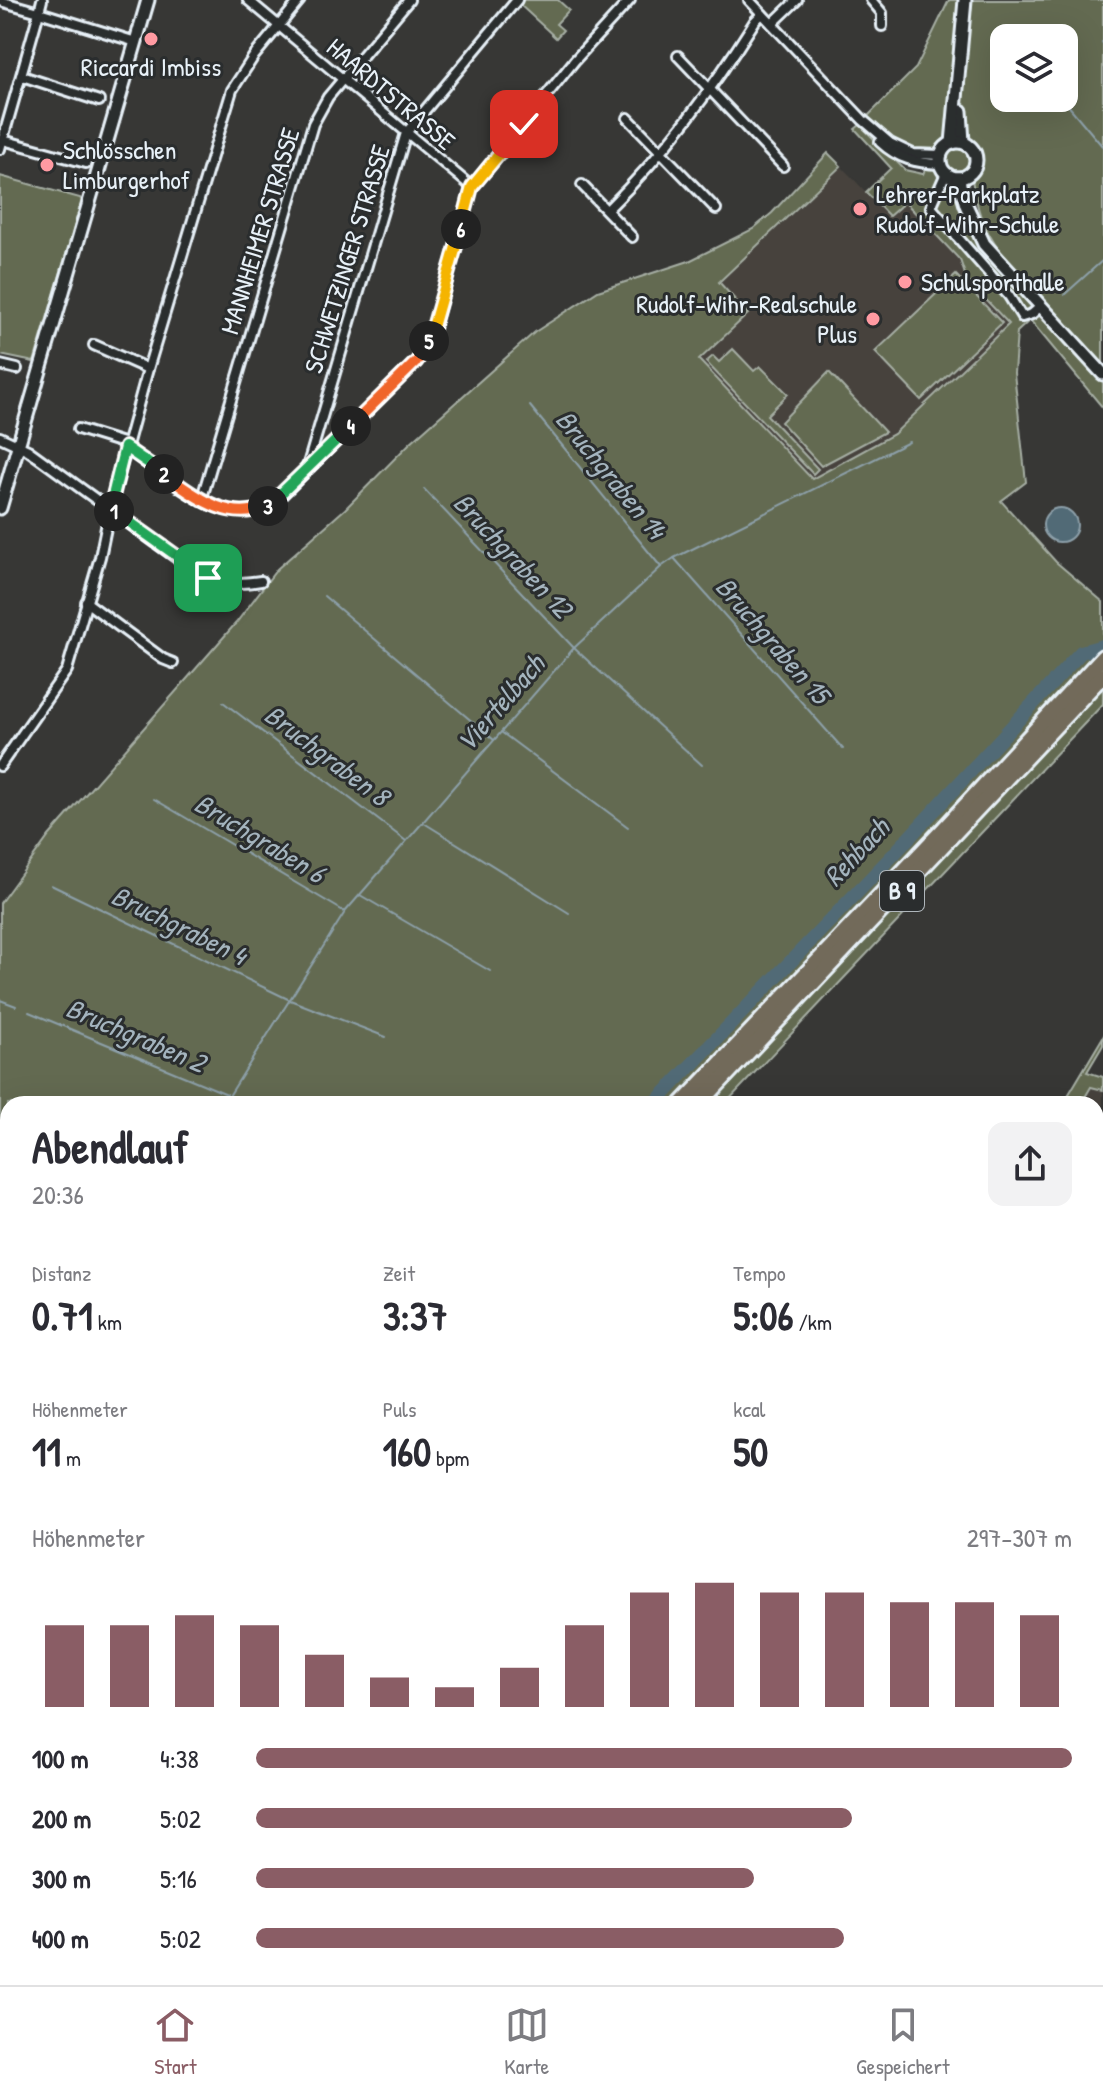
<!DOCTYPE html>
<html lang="de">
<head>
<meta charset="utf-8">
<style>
	:root { --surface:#fff; --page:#f2f2f3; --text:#2b2b33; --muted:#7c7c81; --line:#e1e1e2; --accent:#8a5d65 }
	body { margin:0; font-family:"Patrick Hand",sans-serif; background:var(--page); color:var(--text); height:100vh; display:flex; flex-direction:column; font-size:30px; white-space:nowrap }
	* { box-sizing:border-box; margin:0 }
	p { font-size:26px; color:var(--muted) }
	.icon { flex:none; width:44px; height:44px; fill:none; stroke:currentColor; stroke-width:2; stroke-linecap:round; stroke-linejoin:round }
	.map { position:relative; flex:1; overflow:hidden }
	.drawer { position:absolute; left:0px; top:1096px; width:1104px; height:890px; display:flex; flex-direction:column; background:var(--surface); border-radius:24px 24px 0 0; box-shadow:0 8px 32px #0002 }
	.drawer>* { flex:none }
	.buttons { position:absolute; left:990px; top:24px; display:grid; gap:16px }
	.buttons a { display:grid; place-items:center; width:88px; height:88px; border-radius:16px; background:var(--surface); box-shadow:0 8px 32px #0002; font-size:40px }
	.pin { position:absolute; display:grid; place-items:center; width:68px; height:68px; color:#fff; margin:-34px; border-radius:16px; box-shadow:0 4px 12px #0006 }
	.km { position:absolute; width:40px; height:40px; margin:-20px; border-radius:50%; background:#222; color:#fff; font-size:22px; line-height:40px; text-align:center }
	.round { display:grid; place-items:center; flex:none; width:84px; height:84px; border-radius:16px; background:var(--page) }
	.overview { display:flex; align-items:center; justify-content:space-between; height:136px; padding:0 32px }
	h1 { font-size:44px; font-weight:800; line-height:60px }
	.stats { display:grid; grid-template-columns:repeat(3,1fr); gap:12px; height:136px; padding:8px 32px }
	.stats div { display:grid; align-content:center }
	.stats b { font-size:40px; font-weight:800 }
	.stats small { font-size:22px; font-weight:400 }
	.stats p { font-size:22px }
	.chart { height:224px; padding:16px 32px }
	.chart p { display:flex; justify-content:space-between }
	.chart svg { width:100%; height:144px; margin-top:8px; stroke:var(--accent); stroke-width:6 }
	ul { padding:0 32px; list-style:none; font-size:26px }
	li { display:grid; grid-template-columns:128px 96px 1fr; align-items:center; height:60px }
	li i { height:20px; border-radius:10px; background:var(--accent) }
	.tabs { display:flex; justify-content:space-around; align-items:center; height:112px; border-top:2px solid var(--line); background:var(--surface); font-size:22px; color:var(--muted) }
	.tabs a { display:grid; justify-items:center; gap:4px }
	.tabs .current { color:var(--accent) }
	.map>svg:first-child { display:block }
</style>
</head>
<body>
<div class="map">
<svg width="1103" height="1985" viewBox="0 0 1103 1985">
	<rect width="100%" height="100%" fill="#373735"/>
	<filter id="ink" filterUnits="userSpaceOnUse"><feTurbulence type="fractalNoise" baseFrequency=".0125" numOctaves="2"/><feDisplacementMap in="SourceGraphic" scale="16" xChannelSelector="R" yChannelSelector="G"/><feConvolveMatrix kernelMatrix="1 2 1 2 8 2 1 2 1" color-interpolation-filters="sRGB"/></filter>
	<g filter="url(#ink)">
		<!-- built -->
		<g fill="#46423d">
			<polygon points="841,166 889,216 904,202 960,260 967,280 1009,324 894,434 812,479 699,360 747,314 718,282"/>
			<polygon points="1103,1077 1103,1325 1096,1323 1096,1104 1068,1104"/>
		</g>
		<!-- green -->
		<g fill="#636b51" stroke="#a6aea4" stroke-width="2" fill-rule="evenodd">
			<polygon points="523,0 558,0 569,10 556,24 563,30 556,38 519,4"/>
			<polygon points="949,0 962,0 947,143 934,152 903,149 866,118 916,68"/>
			<path d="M970,0h133v364c-38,-39 -98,-92 -120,-142 -6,-13 -8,-28 -11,-42l10,-16 -3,-15 -11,-8c-12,-44 -1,-96 2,-141zM1004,38h60v60h-60z"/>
			<polygon points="860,125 905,170 923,174 927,165 934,166 955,183 998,267 1103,381 1103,408 1030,320 1017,332 1014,373 1026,482 1001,501 1056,562 1103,602 1103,645 825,943 671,1104 8,1104 8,1662 0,1659 0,903 49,836 236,623 277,569 345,509 410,443 535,332 598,291 689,261 753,229 772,213 828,153 841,166 719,282 748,314 699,360 812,479 894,434 1009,324 967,280 960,260 905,202 889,216 866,192 891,168 855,129"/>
			<circle cx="958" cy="160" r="13"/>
			<polygon points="0,176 80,198 82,201 34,362 0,355"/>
			<polygon points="956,275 1002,323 921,400 875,352"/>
			<polygon points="733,349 754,371 760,366 788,394 767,415 818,469 813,474 706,362 713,356 719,362"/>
			<polygon points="829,372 885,432 821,466 781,422"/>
			<polygon points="1103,685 1103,704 725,1104 709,1104"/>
			<polygon points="1103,1037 1103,1045 1087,1072 1103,1077 1103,1090 1091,1087 1081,1104 1063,1104"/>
			<polygon points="1096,1268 1103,1270 1103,1396 1096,1395"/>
			<polygon points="1096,1686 1103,1687 1103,1844 1096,1845"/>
			<polygon points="8,1779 8,1817 0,1826 0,1789"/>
			<polygon points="8,1861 8,1978 690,1978 691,1985 0,1985 0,1871"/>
			<polygon points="1103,1960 1103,1985 1002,1985 1030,1978 1096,1978 1096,1962"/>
		</g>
		<!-- water -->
		<g fill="#516a76" stroke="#8da0aa" stroke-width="2">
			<circle cx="1060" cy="525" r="17"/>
			<polygon points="1096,1410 1103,1411 1103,1687 1096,1686"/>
		</g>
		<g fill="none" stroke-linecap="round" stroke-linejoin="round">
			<!-- stream -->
			<g stroke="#8da0aa" stroke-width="2">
				<polyline points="1102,42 1103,44"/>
				<polyline points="1062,98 1103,147"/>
				<polyline points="1064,295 1103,260"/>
				<polyline points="530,406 661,567"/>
				<polyline points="424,489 574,648 702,765"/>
				<polyline points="674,558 843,749"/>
				<polyline points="324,596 494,740"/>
				<polyline points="223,702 406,841"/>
				<polyline points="501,732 628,827"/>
				<polyline points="154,799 345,912"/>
				<polyline points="424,823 569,913"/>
				<polyline points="51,885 290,1000 386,1037"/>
				<polyline points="360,895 490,971"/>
				<polyline points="0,1000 16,1006"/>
				<polyline points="29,1012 227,1094"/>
				<polyline points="251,1101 263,1104"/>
				<polyline points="224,1104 345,912 574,648 661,567 674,558 909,442"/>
				<polyline points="0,1652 8,1654"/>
				<polyline points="231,1985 231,1978"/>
			</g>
			<!-- river -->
			<g stroke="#516a76" stroke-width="14">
				<polyline points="654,1104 893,855 1081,652 1103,646"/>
				<polyline points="0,1726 8,1726"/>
			</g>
			<defs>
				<g id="street">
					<polyline points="42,0 39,12 136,42"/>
					<polyline points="248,0 472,187"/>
					<polyline points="749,0 863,120 890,143 913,154 941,155"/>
					<polyline points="871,0 882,13 882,26"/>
					<polyline points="0,1 39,12 0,149"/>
					<polyline points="772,24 797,0"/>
					<polyline points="678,56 783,166"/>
					<polyline points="22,76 99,101"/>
					<polyline points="628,118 716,209"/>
					<polyline points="3,140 86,163"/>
					<path d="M880,142c18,17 36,21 60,22"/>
					<polyline points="946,173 931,207 1009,296 1022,317 1032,314 1040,307"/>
					<polyline points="582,185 632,237"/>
					<path d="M607,210c59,-58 104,-119 148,-189l7,-7"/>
					<polyline points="94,345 148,369"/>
					<polyline points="0,365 17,369"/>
					<polyline points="78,429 126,444"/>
					<path d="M0,437l28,13 168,122c22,11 41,13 65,9"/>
					<path d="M125,447c42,29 99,89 152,53l140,-139 9,-14 8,-19 38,-141 103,-127 55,-60"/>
					<polyline points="306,471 406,133 517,0"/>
					<polyline points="201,501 313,124 328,97 409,0"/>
					<polyline points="86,602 163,659 173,663"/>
					<polyline points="0,766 67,670 100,557 110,508 148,369 232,90 254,56 300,0"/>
				</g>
				<g id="secondary">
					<polyline points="961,111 963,142"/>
					<circle cx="958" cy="160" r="18"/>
					<polyline points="952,143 965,0"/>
					<polyline points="958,178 966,205 984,244 1103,374"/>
					<polyline points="0,508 148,0"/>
				</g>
				<g id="highway">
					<polyline points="682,1104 943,830 1103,657"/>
					<polyline points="699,1104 1103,675"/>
					<polyline points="0,1839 8,1830"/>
					<polyline points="0,1858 8,1848"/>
				</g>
			</defs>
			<!-- street casing -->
			<use href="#street" stroke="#e8f1f8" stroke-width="14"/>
			<!-- secondary casing -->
			<use href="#secondary" stroke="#e8f1f8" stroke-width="17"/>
			<!-- highway casing -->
			<use href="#highway" stroke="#e8f1f8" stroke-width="20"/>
			<!-- street -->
			<use href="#street" stroke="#2a2d2e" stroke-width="8"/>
			<!-- secondary -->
			<use href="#secondary" stroke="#2a2d2e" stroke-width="11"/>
			<!-- highway -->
			<use href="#highway" stroke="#726b5a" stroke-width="14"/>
		</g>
	</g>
	<g fill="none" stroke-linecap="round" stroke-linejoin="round" filter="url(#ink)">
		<defs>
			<polyline id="split-1" points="114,511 208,578"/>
			<polyline id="split-2" points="114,511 110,508 125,447 164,474"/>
			<path id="split-3" d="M164,474c31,22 65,50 104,32"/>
			<polyline id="split-4" points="268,506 351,426"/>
			<polyline id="split-5" points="351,426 417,361 429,341"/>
			<polyline id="split-6" points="429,341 461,229"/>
			<polyline id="split-7" points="461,229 472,187 524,124"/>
		</defs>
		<!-- split-1 casing -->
		<use href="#split-1" stroke="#fff" stroke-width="16"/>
		<!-- split-2 casing -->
		<use href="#split-2" stroke="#fff" stroke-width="16"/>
		<!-- split-3 casing -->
		<use href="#split-3" stroke="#fff" stroke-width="16"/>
		<!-- split-4 casing -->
		<use href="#split-4" stroke="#fff" stroke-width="16"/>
		<!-- split-5 casing -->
		<use href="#split-5" stroke="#fff" stroke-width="16"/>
		<!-- split-6 casing -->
		<use href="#split-6" stroke="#fff" stroke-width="16"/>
		<!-- split-7 casing -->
		<use href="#split-7" stroke="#fff" stroke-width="16"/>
		<!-- split-1 -->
		<use href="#split-1" stroke="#22a559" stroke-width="10"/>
		<!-- split-2 -->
		<use href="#split-2" stroke="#22a559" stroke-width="10"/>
		<!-- split-3 -->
		<use href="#split-3" stroke="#f0652b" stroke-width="10"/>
		<!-- split-4 -->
		<use href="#split-4" stroke="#22a559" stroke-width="10"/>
		<!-- split-5 -->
		<use href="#split-5" stroke="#f0652b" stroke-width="10"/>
		<!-- split-6 -->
		<use href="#split-6" stroke="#f5b400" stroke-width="10"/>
		<!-- split-7 -->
		<use href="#split-7" stroke="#f5b400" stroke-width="10"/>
	</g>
	<!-- markers -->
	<g fill="#ff9aa2" stroke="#2a2d2e" stroke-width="3">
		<circle cx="151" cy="39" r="8"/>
		<circle cx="47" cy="165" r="8"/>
		<circle cx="860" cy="209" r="8"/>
		<circle cx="905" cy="282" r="8"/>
		<circle cx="873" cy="319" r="8"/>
	</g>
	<g text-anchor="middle" stroke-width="6" stroke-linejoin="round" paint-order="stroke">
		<!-- shield labels -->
		<rect fill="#2a2d2e" stroke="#afb6bb" stroke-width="2" x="880" y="871" width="44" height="40" rx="6"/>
		<g font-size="24" font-weight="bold" fill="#e8f1f8">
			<text x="902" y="899">B 9</text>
		</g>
		<!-- poi labels -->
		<g font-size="26" fill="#e8f1f8" stroke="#2a2d2e" text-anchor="start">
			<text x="151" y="76" text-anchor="middle">Riccardi Imbiss</text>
			<text x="63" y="159">Schlösschen<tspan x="63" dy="30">Limburgerhof</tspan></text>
			<text x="876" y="203">Lehrer-Parkplatz<tspan x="876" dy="30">Rudolf-Wihr-Schule</tspan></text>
			<text x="921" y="291">Schulsporthalle</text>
			<text x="857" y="313" text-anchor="end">Rudolf-Wihr-Realschule<tspan x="857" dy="30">Plus</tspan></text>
		</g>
		<!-- street labels -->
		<g font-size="26" fill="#e8f1f8" stroke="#2a2d2e">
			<text transform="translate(391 94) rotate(40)" y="9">HAARDTSTRASSE</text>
			<text transform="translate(260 231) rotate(-73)" y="9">MANNHEIMER STRASSE</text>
			<text transform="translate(347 259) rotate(-73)" y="9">SCHWETZINGER STRASSE</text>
		</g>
		<!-- water labels -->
		<g font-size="28" font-style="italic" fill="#a4b4be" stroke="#2a2d2e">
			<text transform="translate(611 474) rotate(51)" y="10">Bruchgraben 14</text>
			<text transform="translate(513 555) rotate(47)" y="10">Bruchgraben 12</text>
			<text transform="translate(773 640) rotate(49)" y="10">Bruchgraben 15</text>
			<text transform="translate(500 703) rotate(-49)" y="10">Viertelbach</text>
			<text transform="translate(327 755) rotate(37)" y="10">Bruchgraben 8</text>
			<text transform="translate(260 838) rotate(31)" y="10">Bruchgraben 6</text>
			<text transform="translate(856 852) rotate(-47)" y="10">Rehbach</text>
			<text transform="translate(179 925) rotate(26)" y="10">Bruchgraben 4</text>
			<text transform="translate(136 1035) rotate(23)" y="10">Bruchgraben 2</text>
		</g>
	</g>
</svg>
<div class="buttons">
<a><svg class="icon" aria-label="layers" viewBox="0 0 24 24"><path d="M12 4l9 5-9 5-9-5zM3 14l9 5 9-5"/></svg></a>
</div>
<div class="pin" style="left:208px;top:578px;background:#1e9e55"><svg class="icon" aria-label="arrive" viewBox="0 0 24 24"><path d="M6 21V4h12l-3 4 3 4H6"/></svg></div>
<div class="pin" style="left:524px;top:124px;background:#d93025"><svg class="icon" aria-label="check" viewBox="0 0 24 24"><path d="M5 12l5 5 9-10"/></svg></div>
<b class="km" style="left:114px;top:511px">1</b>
<b class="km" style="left:164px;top:474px">2</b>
<b class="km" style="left:268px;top:506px">3</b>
<b class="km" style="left:351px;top:426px">4</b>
<b class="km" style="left:429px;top:341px">5</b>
<b class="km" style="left:461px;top:229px">6</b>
<section class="drawer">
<div class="overview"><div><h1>Abendlauf</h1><p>20:36</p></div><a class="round"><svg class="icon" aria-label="share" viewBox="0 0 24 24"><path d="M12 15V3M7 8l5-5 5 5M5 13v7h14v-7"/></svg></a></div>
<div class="stats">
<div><p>Distanz</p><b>0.71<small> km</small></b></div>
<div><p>Zeit</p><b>3:37</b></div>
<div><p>Tempo</p><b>5:06<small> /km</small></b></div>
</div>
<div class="stats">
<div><p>Höhenmeter</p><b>11<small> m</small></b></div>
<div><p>Puls</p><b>160<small> bpm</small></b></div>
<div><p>kcal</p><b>50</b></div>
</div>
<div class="chart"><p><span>Höhenmeter</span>297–307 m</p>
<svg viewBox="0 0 160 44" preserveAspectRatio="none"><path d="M5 44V19M15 44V19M25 44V16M35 44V19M45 44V28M55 44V35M65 44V38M75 44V32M85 44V19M95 44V9M105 44V6M115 44V9M125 44V9M135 44V12M145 44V12M155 44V16"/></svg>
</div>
<ul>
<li><b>100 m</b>4:38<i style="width:100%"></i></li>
<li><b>200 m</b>5:02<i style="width:73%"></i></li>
<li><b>300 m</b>5:16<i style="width:61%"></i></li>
<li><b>400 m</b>5:02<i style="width:72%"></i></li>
</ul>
</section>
</div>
<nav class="tabs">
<a class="current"><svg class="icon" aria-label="home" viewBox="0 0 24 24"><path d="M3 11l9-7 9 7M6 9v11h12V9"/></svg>Start</a>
<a><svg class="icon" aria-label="map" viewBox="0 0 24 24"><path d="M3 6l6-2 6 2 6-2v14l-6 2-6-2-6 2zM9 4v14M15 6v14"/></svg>Karte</a>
<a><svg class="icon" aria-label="saved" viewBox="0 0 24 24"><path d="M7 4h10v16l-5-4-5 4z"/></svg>Gespeichert</a>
</nav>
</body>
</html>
